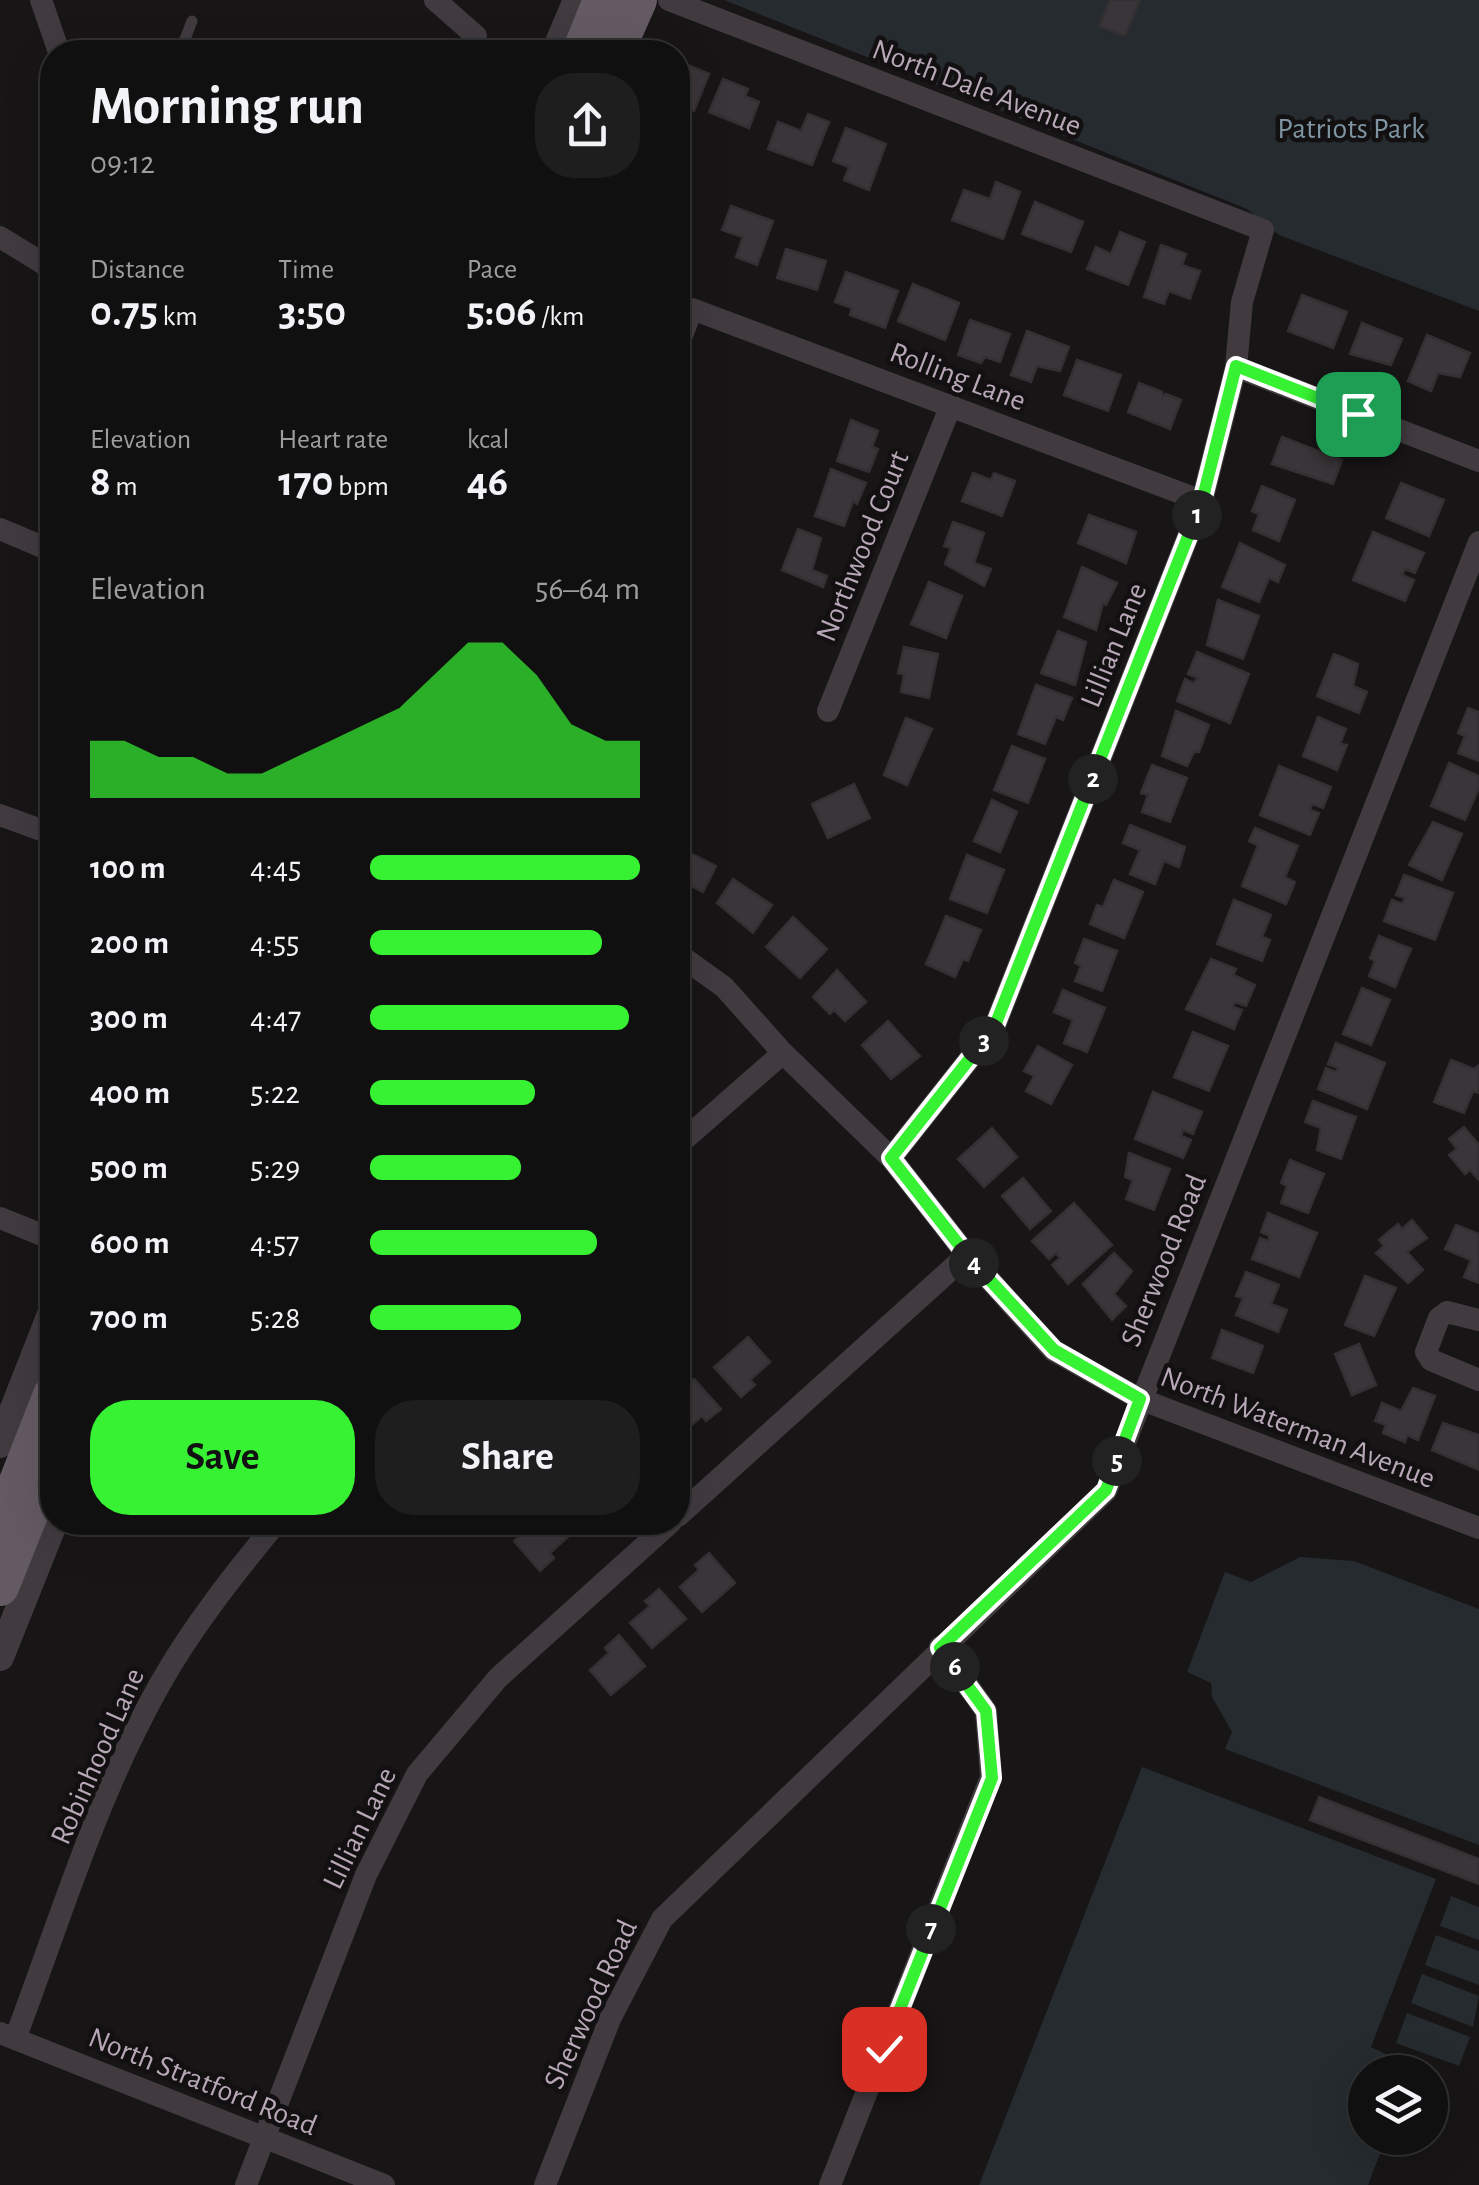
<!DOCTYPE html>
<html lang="en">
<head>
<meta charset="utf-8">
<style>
	:root { --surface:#111010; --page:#1e1e1e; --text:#f1f3f6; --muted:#9c9d9f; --line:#303030; --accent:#37f133 }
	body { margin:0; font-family:"Alegreya Sans",sans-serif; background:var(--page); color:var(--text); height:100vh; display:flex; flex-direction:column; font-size:38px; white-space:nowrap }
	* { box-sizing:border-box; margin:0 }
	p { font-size:32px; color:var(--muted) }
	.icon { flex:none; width:55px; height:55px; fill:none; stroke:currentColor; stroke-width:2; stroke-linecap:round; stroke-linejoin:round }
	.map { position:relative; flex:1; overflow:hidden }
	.side { position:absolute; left:40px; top:40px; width:650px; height:1495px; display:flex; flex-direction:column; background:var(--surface); border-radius:40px; box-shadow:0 10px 40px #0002,0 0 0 2px var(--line) }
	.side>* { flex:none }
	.controls { position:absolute; left:1348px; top:2055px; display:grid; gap:20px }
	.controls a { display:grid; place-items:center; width:100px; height:100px; border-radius:50%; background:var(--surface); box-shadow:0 10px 40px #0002,0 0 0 2px var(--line); font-size:50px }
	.pin { position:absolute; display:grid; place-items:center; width:85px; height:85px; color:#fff; margin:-42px; border-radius:20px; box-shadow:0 5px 15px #0006 }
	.km { position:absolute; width:50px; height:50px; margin:-25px; border-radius:50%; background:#222; color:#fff; font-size:28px; line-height:50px; text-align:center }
	.round { display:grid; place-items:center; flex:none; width:105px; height:105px; border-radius:40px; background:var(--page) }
	.headline { display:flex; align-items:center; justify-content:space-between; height:170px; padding:0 50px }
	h1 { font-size:55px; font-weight:600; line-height:75px }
	.figures { display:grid; grid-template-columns:repeat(3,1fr); gap:15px; height:170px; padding:10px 50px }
	.figures div { display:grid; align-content:center }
	.figures b { font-size:42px; font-weight:600 }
	.figures small { font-size:28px; font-weight:400 }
	.figures p { font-size:28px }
	.chart { height:280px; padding:20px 50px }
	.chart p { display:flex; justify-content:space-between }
	.chart svg { width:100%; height:180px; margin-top:10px; fill:var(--accent); opacity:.7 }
	.button { display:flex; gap:20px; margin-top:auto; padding:20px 50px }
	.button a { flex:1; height:115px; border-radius:40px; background:var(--accent); color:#111; font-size:40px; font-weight:600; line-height:115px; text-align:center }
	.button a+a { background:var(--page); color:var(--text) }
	ul { padding:0 50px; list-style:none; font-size:32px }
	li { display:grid; grid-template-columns:160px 120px 1fr; align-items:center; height:75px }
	li i { height:25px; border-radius:12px; background:var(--accent) }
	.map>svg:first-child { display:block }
</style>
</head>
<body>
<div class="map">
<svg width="1479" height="2185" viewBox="0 0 1479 2185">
	<rect width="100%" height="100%" fill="#171516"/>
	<!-- green -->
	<g fill="#252b2f">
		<polygon points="724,0 1479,0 1479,311 1279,235 1247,209"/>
		<polygon points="1300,1557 1354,1561 1479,1609 1479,1845 1225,1749 1232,1732 1212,1697 1211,1683 1187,1672 1225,1572 1251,1582"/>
		<polygon points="1142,1767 1436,1879 1371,2047 1386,2054 1379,2072 1365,2072 1365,2138 1386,2138 1368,2185 979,2185"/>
		<polygon points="1451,1896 1479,1907 1479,1940 1440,1926"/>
		<polygon points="1436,1935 1479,1951 1479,1985 1425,1965"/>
		<polygon points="1422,1974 1479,1996 1473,2027 1411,2003"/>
		<polygon points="1407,2013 1470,2037 1459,2066 1396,2043"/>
	</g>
	<!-- building -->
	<g fill="#393538" stroke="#332f32" stroke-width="2.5">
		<polygon points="1110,0 1140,0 1125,36 1099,26"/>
		<polygon points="678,61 709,74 694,111 678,99"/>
		<polygon points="723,79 748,89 745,96 759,102 749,128 709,112"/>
		<polygon points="808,114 829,122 812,165 768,149 778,122 801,131"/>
		<polygon points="846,128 886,144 869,190 844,180 849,167 833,161"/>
		<polygon points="996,182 1020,192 1003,239 952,220 964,190 990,199"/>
		<polygon points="1035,202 1083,222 1071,252 1022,234"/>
		<polygon points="731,206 773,221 757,265 736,257 743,237 722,230"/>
		<polygon points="1120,232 1145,242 1128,285 1087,269 1096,247 1111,254"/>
		<polygon points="1161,245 1186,254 1182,265 1200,271 1190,299 1169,291 1164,304 1144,297"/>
		<polygon points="786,249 826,261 817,290 777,278"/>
		<polygon points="846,272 898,291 885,328 850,315 852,308 835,302"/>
		<polygon points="913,284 959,303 945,340 898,321"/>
		<polygon points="1302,295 1347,312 1333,348 1288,331"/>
		<polygon points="970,320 1010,334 1000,362 985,357 981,363 958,355"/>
		<polygon points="1362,323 1402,339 1391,365 1350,354"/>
		<polygon points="1027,331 1069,347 1060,371 1037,366 1031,382 1011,375"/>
		<polygon points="1427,335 1470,353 1460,377 1438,373 1431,391 1408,381"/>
		<polygon points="1077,360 1121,375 1108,411 1064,395"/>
		<polygon points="1139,383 1162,392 1163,397 1166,394 1181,400 1170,429 1128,412"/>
		<polygon points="851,420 878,431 872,447 878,449 869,472 837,461"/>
		<polygon points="1282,437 1342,460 1333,484 1272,464"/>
		<polygon points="831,469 866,483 857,504 853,501 844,526 815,516"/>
		<polygon points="973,473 991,480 994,473 1015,481 1002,516 962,501"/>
		<polygon points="1401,483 1444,500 1429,536 1386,518"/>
		<polygon points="1262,486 1295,500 1279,541 1253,530 1259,514 1252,511"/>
		<polygon points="1089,515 1136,532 1126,563 1078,543"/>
		<polygon points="953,522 984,533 974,563 991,569 984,586 945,564 951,548 944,546"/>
		<polygon points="798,529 821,538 812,570 827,576 823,587 782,570"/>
		<polygon points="1373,532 1424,553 1415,573 1405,569 1402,575 1414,580 1405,601 1353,580"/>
		<polygon points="1240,543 1285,565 1278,582 1269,578 1259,602 1222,587"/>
		<polygon points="1082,567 1117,583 1106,605 1103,603 1096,630 1064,617"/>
		<polygon points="929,582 962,596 946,638 911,624"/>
		<polygon points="1218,600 1259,616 1243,659 1207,645"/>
		<polygon points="1058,631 1086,642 1075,685 1041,673"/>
		<polygon points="904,647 938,654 929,698 901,692 904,674 898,673"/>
		<polygon points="1197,652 1249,674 1230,723 1177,701 1185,679 1193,683 1198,678 1188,674"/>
		<polygon points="1334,654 1358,664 1353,686 1367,692 1359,713 1317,696"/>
		<polygon points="1036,685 1072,698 1063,720 1056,717 1045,744 1018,734"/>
		<polygon points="1468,708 1479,712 1479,761 1458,753 1465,736 1458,733"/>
		<polygon points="1176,711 1209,725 1199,752 1194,752 1187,766 1162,756"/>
		<polygon points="1318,717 1346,729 1340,744 1347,745 1337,770 1303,756"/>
		<polygon points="906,718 932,729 907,785 884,775"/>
		<polygon points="1012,746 1045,759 1028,803 994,790"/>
		<polygon points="1449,763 1479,776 1479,788 1465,820 1431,806"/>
		<polygon points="1152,765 1187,778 1170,822 1142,812 1148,795 1141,793"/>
		<polygon points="1279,766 1331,787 1323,808 1312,804 1310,810 1319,813 1310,835 1260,815"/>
		<polygon points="854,784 870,818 828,838 812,804"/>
		<polygon points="992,800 1017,812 1000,852 974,841"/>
		<polygon points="1433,822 1462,834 1442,880 1409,865"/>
		<polygon points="1130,825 1185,847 1179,867 1164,861 1155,884 1130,874 1140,850 1123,843"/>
		<polygon points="1255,828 1298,846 1285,877 1295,882 1286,904 1242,886 1258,845 1249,841"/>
		<polygon points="678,847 716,866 703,892 678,879"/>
		<polygon points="967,855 1004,870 987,913 950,899"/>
		<polygon points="1404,875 1453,893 1435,940 1384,921 1392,900 1402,904 1405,898 1396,895"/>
		<polygon points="733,879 772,905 753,933 717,903"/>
		<polygon points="1114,880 1143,892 1124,938 1090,924 1097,905 1103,907"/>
		<polygon points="1234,900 1271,915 1262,937 1270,940 1262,961 1217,944"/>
		<polygon points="946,916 981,930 968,961 963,959 955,977 926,964"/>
		<polygon points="793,917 827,949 800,978 766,947"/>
		<polygon points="1379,936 1411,949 1395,987 1369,976 1375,961 1370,958"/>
		<polygon points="1084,939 1117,951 1102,991 1075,981 1081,966 1075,963"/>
		<polygon points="1211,959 1236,969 1233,975 1255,985 1246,1006 1235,1002 1233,1007 1242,1010 1234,1029 1186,1009"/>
		<polygon points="837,970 866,1002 845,1021 834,1010 830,1014 813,997"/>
		<polygon points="1362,988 1390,1000 1371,1045 1343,1034"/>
		<polygon points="1063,990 1105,1008 1087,1052 1064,1043 1073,1020 1054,1012"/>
		<polygon points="888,1021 920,1056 891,1079 862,1045"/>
		<polygon points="1193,1032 1228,1046 1209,1091 1174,1077"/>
		<polygon points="1336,1043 1385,1063 1367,1109 1318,1089 1326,1068 1336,1072 1338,1068 1328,1064"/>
		<polygon points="1038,1046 1072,1065 1051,1104 1026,1091 1034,1076 1024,1071"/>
		<polygon points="1451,1060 1474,1069 1479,1065 1479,1093 1473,1091 1464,1113 1434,1102"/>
		<polygon points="1153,1092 1202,1112 1193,1134 1183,1130 1181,1136 1191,1140 1183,1158 1135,1139"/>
		<polygon points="1313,1101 1356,1117 1341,1159 1317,1150 1321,1128 1305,1122"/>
		<polygon points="1464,1127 1479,1145 1478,1179 1470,1170 1465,1174 1449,1155 1457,1149 1449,1139"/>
		<polygon points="992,1128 1017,1157 984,1187 958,1159"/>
		<polygon points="1129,1153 1170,1169 1154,1210 1126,1199 1133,1180 1125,1177"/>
		<polygon points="1290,1160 1324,1174 1308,1213 1281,1203 1287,1186 1281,1183"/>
		<polygon points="1023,1178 1051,1211 1030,1229 1002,1196"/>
		<polygon points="1074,1203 1112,1245 1068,1284 1052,1265 1060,1258 1056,1253 1049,1259 1032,1241"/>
		<polygon points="1268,1213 1317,1233 1299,1277 1252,1259 1260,1238 1268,1241 1270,1236 1261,1232"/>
		<polygon points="1412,1220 1427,1238 1407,1252 1423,1270 1408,1283 1376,1253 1384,1246 1379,1240 1398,1224 1402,1229"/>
		<polygon points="1456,1225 1479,1234 1479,1283 1464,1277 1471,1260 1445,1249"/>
		<polygon points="1114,1253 1132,1271 1114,1294 1126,1306 1112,1320 1083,1284"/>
		<polygon points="1246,1272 1279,1285 1271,1304 1287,1310 1278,1332 1236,1315 1243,1298 1236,1296"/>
		<polygon points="1365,1276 1396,1288 1374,1336 1345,1325"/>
		<polygon points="1222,1330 1263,1346 1253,1373 1212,1358"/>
		<polygon points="748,1337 770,1362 750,1380 755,1385 741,1397 714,1367"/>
		<polygon points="1359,1344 1376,1385 1352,1395 1335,1354"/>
		<polygon points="694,1379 721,1409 706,1421 702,1416 682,1433 678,1428 678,1393"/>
		<polygon points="1413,1388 1435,1396 1418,1440 1407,1435 1405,1442 1383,1433 1386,1425 1375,1421 1382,1403 1401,1411"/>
		<polygon points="1443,1423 1479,1435 1479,1470 1432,1450"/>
		<polygon points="534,1522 557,1522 569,1536 550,1553 554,1558 540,1571 514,1541"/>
		<polygon points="709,1553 735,1583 702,1612 680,1587 699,1570 695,1565"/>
		<polygon points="659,1589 686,1619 652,1648 630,1623 650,1606 645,1601"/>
		<polygon points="619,1635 645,1666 611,1695 590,1670 609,1653 605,1648"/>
		<polygon points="1319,1797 1479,1859 1479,1884 1310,1820"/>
	</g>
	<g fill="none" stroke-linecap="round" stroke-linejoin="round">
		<!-- service -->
		<polyline stroke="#413b40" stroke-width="11" points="180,52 192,21"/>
		<!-- minor -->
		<g stroke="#413b40" stroke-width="22">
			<polyline points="41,0 59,52"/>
			<polyline points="435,0 476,36"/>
			<polyline points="669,0 1263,230 1242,302 1236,367 1202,501 994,1028 891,1158"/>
			<polyline points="0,237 52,269"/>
			<polyline points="678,346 692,309 1202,501"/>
			<polyline points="1236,367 1479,461"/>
			<polyline points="0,529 52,551"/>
			<polyline points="828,711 951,405"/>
			<polyline points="0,815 52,834"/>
			<polyline points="678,954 724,987 783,1053 891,1158 967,1255 1054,1351 1140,1399 1479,1528"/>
			<polyline points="678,1145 783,1053"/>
			<polyline points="0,1218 52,1239"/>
			<polyline points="1479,1320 1447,1312 1439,1318 1426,1352 1431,1360 1479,1380"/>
			<polyline points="678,1516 967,1255"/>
			<polyline points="0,2033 384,2185"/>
			<path d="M15,2039c45,-119 82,-244 145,-355 32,-57 75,-111 117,-162"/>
			<polyline points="246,2185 366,1875 417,1774 498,1678 671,1522"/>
			<polyline points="545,2185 610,2019 662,1919 1106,1491 1479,542"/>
			<polyline points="830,2185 991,1777 986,1711 940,1647"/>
		</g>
		<!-- tertiary -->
		<g stroke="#413b40" stroke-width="28">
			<polyline points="555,52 577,0"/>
			<polyline points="0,1444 52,1312"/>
			<polyline points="0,1657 54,1522"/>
		</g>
		<!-- trunk -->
		<g stroke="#645a63" stroke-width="38">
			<polyline points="581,52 602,0"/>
			<polyline points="615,52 638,0"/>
			<polyline points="0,1527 52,1395"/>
			<polyline points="0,1587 34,1502"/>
		</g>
	</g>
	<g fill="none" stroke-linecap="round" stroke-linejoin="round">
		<defs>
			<polyline id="route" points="884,2049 992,1778 986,1711 940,1648 1106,1490 1140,1399 1054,1350 967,1255 891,1158 994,1028 1202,501 1236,366 1358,414"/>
		</defs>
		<!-- route casing -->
		<use href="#route" stroke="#fff" stroke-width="20"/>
		<!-- route -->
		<use href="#route" stroke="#37f133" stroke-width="12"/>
	</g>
	<g text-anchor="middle" stroke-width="9" stroke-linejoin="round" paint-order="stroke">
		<!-- street labels -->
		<g font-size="30" fill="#b7a7b7" stroke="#121011">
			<text transform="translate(977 87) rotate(21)" y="10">North Dale Avenue</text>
			<text transform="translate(958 376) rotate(21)" y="10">Rolling Lane</text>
			<text transform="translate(862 546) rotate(-68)" y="10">Northwood Court</text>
			<text transform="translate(1113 645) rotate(-68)" y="10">Lillian Lane</text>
			<text transform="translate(1163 1260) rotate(-68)" y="10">Sherwood Road</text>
			<text transform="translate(1298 1427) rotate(21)" y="10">North Waterman Avenue</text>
			<text transform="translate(97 1756) rotate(-66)" y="10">Robinhood Lane</text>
			<text transform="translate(359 1828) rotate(-64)" y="10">Lillian Lane</text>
			<text transform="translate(590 2004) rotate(-65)" y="10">Sherwood Road</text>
			<text transform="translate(203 2081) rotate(22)" y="10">North Stratford Road</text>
		</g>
		<!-- park labels -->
		<g font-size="30" fill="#7e94a2" stroke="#121011">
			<text x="1351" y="138">Patriots Park</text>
		</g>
	</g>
</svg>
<div class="controls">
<a><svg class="icon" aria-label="layers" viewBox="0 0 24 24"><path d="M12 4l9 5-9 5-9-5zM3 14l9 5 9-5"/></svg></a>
</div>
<div class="pin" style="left:1358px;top:414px;background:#1e9e55"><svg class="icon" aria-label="arrive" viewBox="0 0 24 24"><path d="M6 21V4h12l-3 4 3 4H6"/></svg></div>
<div class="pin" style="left:884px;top:2049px;background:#d93025"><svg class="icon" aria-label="check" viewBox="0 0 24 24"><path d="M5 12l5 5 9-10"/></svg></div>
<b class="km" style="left:1197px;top:515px">1</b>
<b class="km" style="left:1093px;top:779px">2</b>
<b class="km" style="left:984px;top:1041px">3</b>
<b class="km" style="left:974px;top:1263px">4</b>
<b class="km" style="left:1117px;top:1461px">5</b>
<b class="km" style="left:955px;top:1667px">6</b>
<b class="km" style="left:931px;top:1929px">7</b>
<section class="side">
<div class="headline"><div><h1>Morning run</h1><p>09:12</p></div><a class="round"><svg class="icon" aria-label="share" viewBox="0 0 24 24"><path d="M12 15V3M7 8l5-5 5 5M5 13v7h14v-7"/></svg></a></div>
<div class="figures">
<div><p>Distance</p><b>0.75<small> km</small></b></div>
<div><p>Time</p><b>3:50</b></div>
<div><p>Pace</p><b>5:06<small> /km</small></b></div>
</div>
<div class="figures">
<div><p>Elevation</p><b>8<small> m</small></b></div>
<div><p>Heart rate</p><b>170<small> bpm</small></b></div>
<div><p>kcal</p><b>46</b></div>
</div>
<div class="chart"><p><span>Elevation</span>56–64 m</p>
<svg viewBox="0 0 160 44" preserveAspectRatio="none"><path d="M0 44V30L10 30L20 34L30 34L40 38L50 38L60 34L70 30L80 26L90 22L100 14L110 6L120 6L130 14L140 26L150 30L160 30V44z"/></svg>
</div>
<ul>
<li><b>100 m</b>4:45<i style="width:100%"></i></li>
<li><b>200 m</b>4:55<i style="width:86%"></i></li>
<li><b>300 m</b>4:47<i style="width:96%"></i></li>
<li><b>400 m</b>5:22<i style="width:61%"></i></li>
<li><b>500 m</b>5:29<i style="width:56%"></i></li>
<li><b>600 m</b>4:57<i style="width:84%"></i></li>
<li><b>700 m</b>5:28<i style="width:56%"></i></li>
</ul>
<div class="button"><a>Save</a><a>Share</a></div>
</section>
</div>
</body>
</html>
